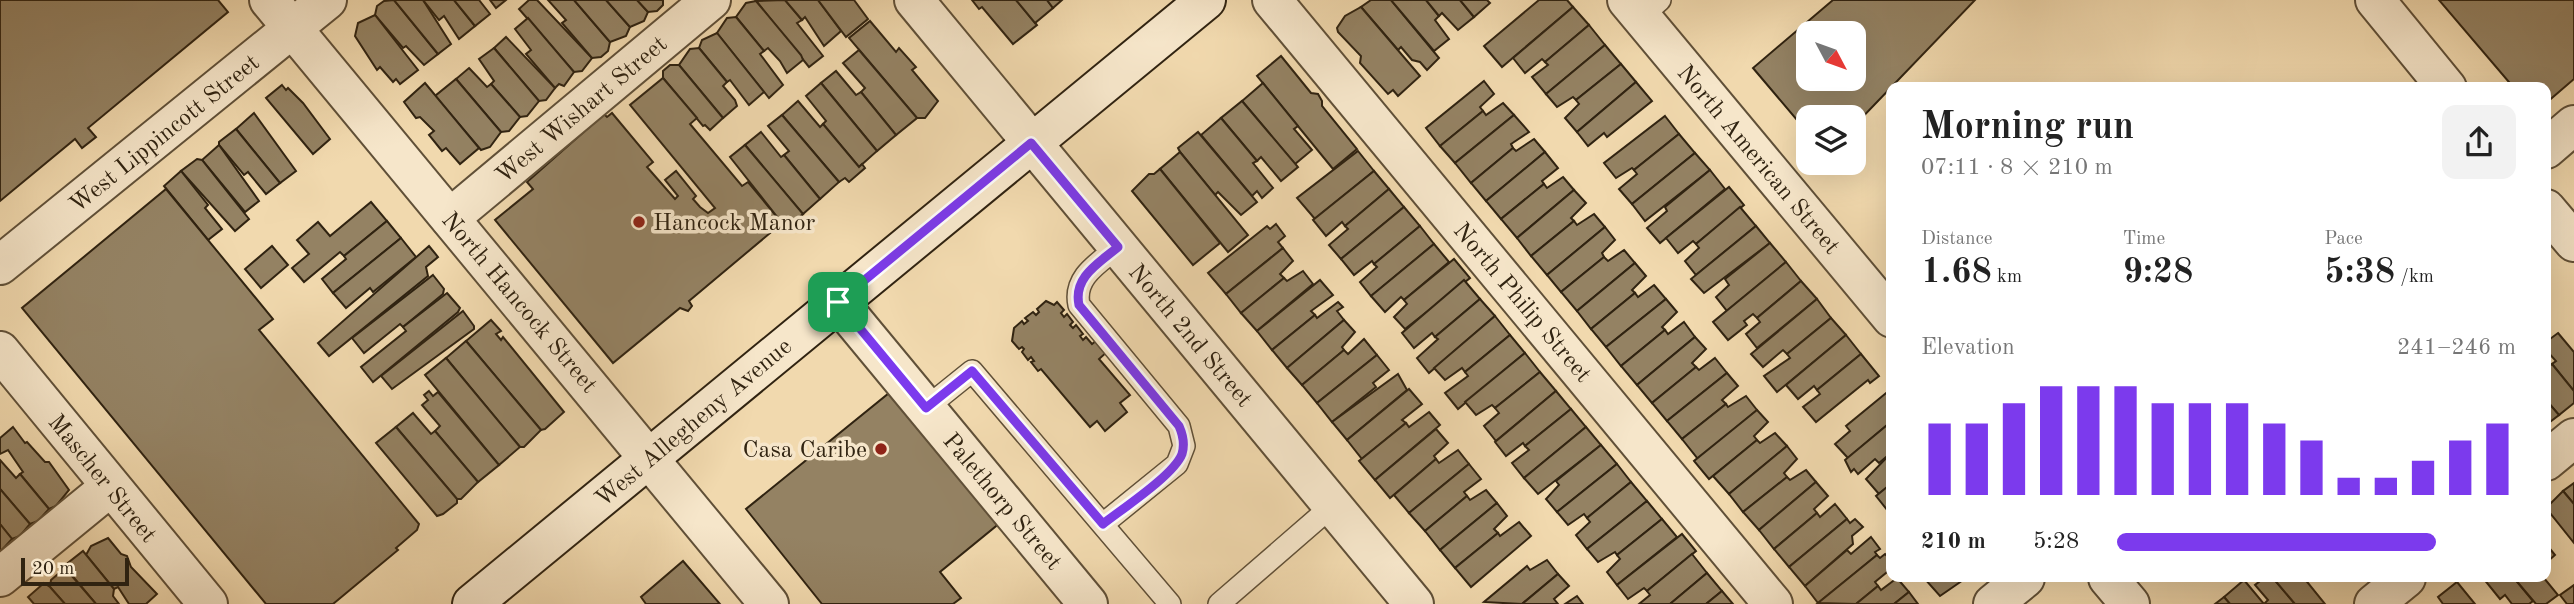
<!DOCTYPE html>
<html lang="en">
<head>
<meta charset="utf-8">
<style>
	:root { --surface:#fff; --page:#f2f2f2; --text:#222; --muted:#767676; --accent:#7c3aed }
	body { margin:0; font-family:"Old Standard TT",serif; background:var(--page); color:var(--text); height:100vh; display:flex; flex-direction:column; font-size:26px; white-space:nowrap }
	* { box-sizing:border-box; margin:0 }
	p { font-size:23px; color:var(--muted) }
	.icon { flex:none; width:38px; height:38px; fill:none; stroke:currentColor; stroke-width:2; stroke-linecap:round; stroke-linejoin:round }
	.map { position:relative; flex:1; overflow:hidden }
	.drawer { position:absolute; left:1886px; top:82px; width:665px; height:500px; display:flex; flex-direction:column; background:var(--surface); border-radius:14px; box-shadow:0 7px 28px #0002 }
	.drawer>* { flex:none }
	.needle { width:46px; rotate:131deg }
	.controls { position:absolute; left:1796px; top:21px; display:grid; gap:14px }
	.controls a { display:grid; place-items:center; width:70px; height:70px; border-radius:14px; background:var(--surface); box-shadow:0 7px 28px #0002; font-size:35px }
	.scale { position:absolute; left:21px; bottom:18px; width:108px; box-sizing:border-box; padding-left:7px; border:4px solid #302311; border-top:0; font-size:19px; line-height:24px; white-space:nowrap; color:#302311; -webkit-text-stroke:5px #f6e6ca; paint-order:stroke }
	.pin { position:absolute; display:grid; place-items:center; width:60px; height:60px; color:#fff; margin:-30px; border-radius:14px; box-shadow:0 4px 10px #0006 }
	.round { display:grid; place-items:center; flex:none; width:74px; height:74px; border-radius:14px; background:var(--page) }
	.summary { display:flex; align-items:center; justify-content:space-between; height:119px; padding:0 35px }
	h1 { font-size:38px; font-weight:700; line-height:52px }
	.metrics { display:grid; grid-template-columns:repeat(3,1fr); gap:10px; height:119px; padding:7px 35px }
	.metrics div { display:grid; align-content:center }
	.metrics b { font-size:35px; font-weight:700 }
	.metrics small { font-size:19px; font-weight:400 }
	.metrics p { font-size:19px }
	.chart { height:196px; padding:14px 35px }
	.chart p { display:flex; justify-content:space-between }
	.chart svg { width:100%; height:126px; margin-top:7px; stroke:var(--accent); stroke-width:6 }
	ul { padding:0 35px; list-style:none; font-size:23px }
	li { display:grid; grid-template-columns:112px 84px 1fr; align-items:center; height:52px }
	li i { height:18px; border-radius:9px; background:var(--accent) }
	.map>svg:first-child { display:block }
</style>
</head>
<body>
<div class="map">
<svg width="2574" height="604" viewBox="0 0 2574 604">
	<rect width="100%" height="100%" fill="#f1d9ae"/>
	<filter id="stains"><feTurbulence type="fractalNoise" baseFrequency=".00286" numOctaves="4"/><feColorMatrix values="0 0 0 0 .2 0 0 0 0 .09 0 0 0 0 .02 0 0 0 .5 -.17"/></filter>
	<radialGradient id="worn" r=".72"><stop offset=".6" stop-color="#630" stop-opacity="0"/><stop offset="1" stop-color="#630" stop-opacity=".3"/></radialGradient>
	<!-- building -->
	<g fill="#948263" stroke="#302311" stroke-width="2" fill-rule="evenodd">
		<polygon points="0,0 218,0 228,12 88,128 96,137 82,148 75,139 0,201"/>
		<polygon points="394,0 438,54 424,65 406,46 403,48 375,15 377,6 384,1"/>
		<polygon points="394,0 423,0 451,44 438,54"/>
		<polygon points="423,0 454,0 475,26 459,39 444,16 439,20"/>
		<polygon points="454,0 479,0 490,14 475,26"/>
		<polygon points="490,0 506,0 496,8"/>
		<polygon points="529,0 537,0 592,58 582,71 574,72 519,9"/>
		<polygon points="548,0 574,0 610,42 608,51 601,57 592,58 562,23 566,20"/>
		<polygon points="574,0 606,0 630,27 626,36 610,42"/>
		<polygon points="606,0 637,0 648,12 644,21 630,27"/>
		<polygon points="637,0 663,0 663,5 657,11 648,12"/>
		<polygon points="785,0 802,20 797,23 823,56 809,67 756,1"/>
		<polygon points="785,0 818,0 841,31 824,46 805,17 802,20"/>
		<polygon points="818,0 854,0 868,19 846,37"/>
		<polygon points="972,0 1016,0 1037,25 1013,44 982,7 979,9"/>
		<polygon points="1016,0 1047,0 1053,8 1035,23"/>
		<polygon points="1047,0 1062,0 1053,8"/>
		<polygon points="1371,0 1391,0 1439,58 1427,70 1420,62 1412,60 1401,47 1398,50 1361,7"/>
		<polygon points="1391,0 1426,0 1439,16 1435,20 1449,39 1434,51"/>
		<polygon points="1426,0 1460,0 1474,17 1458,30 1442,13 1439,16"/>
		<polygon points="1460,0 1487,0 1490,3 1474,17"/>
		<polygon points="1539,0 1567,0 1573,7 1502,67 1484,46"/>
		<path d="M1833,0h142l-122,127v-10h-45v16l-55,-65zM1808,33h45v46h-45z"/>
		<polygon points="2439,0 2574,0 2574,79 2546,103 2546,88 2514,88"/>
		<polygon points="756,1 801,55 803,60 787,73 780,61 768,48 764,51 736,17 746,3"/>
		<polygon points="1361,7 1420,76 1398,96 1393,90 1388,94 1360,63 1361,56 1338,32 1337,28 1345,16"/>
		<polygon points="1573,7 1589,25 1545,62 1542,59 1525,73 1513,58"/>
		<polygon points="375,15 418,70 400,84 396,79 393,82 380,67 377,70 355,36 358,23"/>
		<polygon points="736,17 764,51 760,54 783,85 769,98 717,33 727,18"/>
		<polygon points="528,18 574,72 564,86 559,84 555,88 526,54 531,50 515,29"/>
		<polygon points="870,21 896,52 899,48 916,67 912,70 938,101 925,118 917,118 849,38"/>
		<polygon points="1589,25 1605,45 1546,94 1532,77 1548,65 1545,62"/>
		<polygon points="717,33 764,92 749,105 730,80 727,82 699,48 702,40"/>
		<polygon points="506,37 555,88 546,100 539,101 494,48"/>
		<polygon points="1605,45 1621,64 1576,100 1573,97 1557,107 1546,94"/>
		<polygon points="494,48 539,101 527,116 520,117 491,84 494,81 479,59"/>
		<polygon points="699,48 727,82 723,86 735,100 737,106 723,118 679,65 690,49"/>
		<polygon points="859,50 917,118 896,135 861,92 865,88 843,63"/>
		<polygon points="1281,56 1311,93 1318,94 1322,101 1322,106 1357,149 1333,169 1257,76"/>
		<polygon points="1621,64 1636,82 1577,132 1565,118 1579,104 1576,100"/>
		<polygon points="670,65 679,65 723,118 710,130 705,125 703,126 663,78 663,71"/>
		<polygon points="469,68 487,87 491,84 520,117 509,131 501,132 456,79"/>
		<polygon points="836,71 856,95 861,92 896,135 877,151 821,83"/>
		<polygon points="663,78 697,118 690,124 742,186 748,182 782,223 689,301 692,306 688,311 680,308 613,363 495,220 533,189 527,182 604,114 607,117 612,113 653,162 647,167 675,199 678,196 665,180 676,171 696,196 693,199 700,207 708,213 715,208 630,105"/>
		<polygon points="456,79 501,132 490,147 481,150 435,96"/>
		<polygon points="1484,81 1494,94 1480,107 1483,111 1440,146 1426,128"/>
		<polygon points="1636,82 1652,101 1607,137 1604,133 1588,146 1577,132"/>
		<polygon points="425,83 479,148 460,164 446,148 442,151 429,135 434,131 420,117 416,118 404,102"/>
		<polygon points="821,83 877,151 859,167 823,124 826,121 806,96"/>
		<polygon points="1263,83 1298,126 1294,129 1312,150 1295,164 1242,101"/>
		<polygon points="282,85 286,90 288,88 303,103 330,139 313,154 266,98"/>
		<polygon points="798,101 820,127 823,124 859,167 862,164 865,168 849,182 845,178 839,182 782,115"/>
		<polygon points="1242,101 1298,167 1281,181 1261,157 1257,161 1221,118"/>
		<polygon points="1503,103 1514,115 1455,163 1440,146 1483,111 1486,115"/>
		<polygon points="254,113 296,171 280,183 236,129"/>
		<polygon points="782,115 839,182 820,199 784,155 789,151 768,126"/>
		<polygon points="1514,115 1529,132 1511,144 1513,148 1471,183 1455,163"/>
		<polygon points="1665,116 1679,134 1634,170 1632,168 1616,178 1604,163"/>
		<polygon points="1221,118 1257,161 1253,163 1273,188 1262,198 1257,191 1252,196 1201,135"/>
		<polygon points="236,129 280,183 266,194 248,172 244,175 219,145 219,142"/>
		<polygon points="761,132 781,157 784,155 820,199 803,214 745,145"/>
		<polygon points="1198,132 1257,202 1241,215 1218,192 1215,195 1180,152 1178,148"/>
		<polygon points="1679,134 1695,153 1632,204 1619,189 1637,174 1634,170"/>
		<polygon points="1534,139 1545,152 1486,201 1471,183 1513,148 1516,151"/>
		<polygon points="219,145 259,201 245,212 202,160"/>
		<polygon points="745,145 803,214 786,228 730,157"/>
		<polygon points="1358,151 1374,171 1315,219 1297,198"/>
		<polygon points="1180,152 1248,235 1228,252 1160,169"/>
		<polygon points="1545,152 1558,168 1542,181 1544,184 1501,219 1486,201"/>
		<polygon points="1695,153 1710,170 1645,221 1632,204"/>
		<polygon points="197,159 202,160 249,219 235,231 181,171"/>
		<polygon points="1160,169 1220,243 1193,265 1132,191 1149,174 1154,174"/>
		<polygon points="1710,170 1725,189 1660,243 1647,228 1667,211 1665,207"/>
		<polygon points="181,171 208,205 205,208 222,229 208,240 164,186"/>
		<polygon points="1374,171 1389,189 1345,226 1342,222 1326,236 1313,220"/>
		<polygon points="1563,177 1574,190 1517,238 1501,219 1544,184 1547,188"/>
		<polygon points="1729,187 1744,205 1696,244 1693,241 1678,253 1666,238"/>
		<polygon points="166,189 273,319 259,330 419,524 417,530 396,548 398,550 333,604 266,604 22,308"/>
		<polygon points="1389,189 1404,207 1341,259 1329,245 1348,229 1345,226"/>
		<polygon points="1574,190 1586,203 1571,218 1574,221 1531,256 1517,238"/>
		<polygon points="371,202 387,221 344,256 340,252 304,282 292,268 309,254 297,240 318,222 330,236"/>
		<polygon points="1404,207 1420,226 1374,264 1372,261 1354,275 1341,259"/>
		<polygon points="1740,207 1756,226 1696,275 1685,261 1699,248 1696,244"/>
		<polygon points="1594,214 1605,227 1547,275 1531,256 1574,221 1577,225"/>
		<polygon points="387,221 401,238 333,293 322,279 346,259 344,256"/>
		<polygon points="1276,224 1285,236 1278,242 1283,248 1226,294 1208,273 1267,226 1270,229"/>
		<polygon points="1420,226 1434,244 1371,296 1360,282 1377,267 1374,264"/>
		<polygon points="1756,226 1770,243 1704,293 1691,279"/>
		<polygon points="1605,227 1615,240 1602,253 1604,257 1561,292 1547,275"/>
		<polygon points="401,238 416,257 373,292 370,288 346,308 333,293"/>
		<polygon points="1770,243 1786,262 1727,311 1716,297 1729,285 1725,279"/>
		<polygon points="1434,244 1449,262 1404,300 1401,297 1385,312 1371,296"/>
		<polygon points="272,246 288,265 261,288 245,269"/>
		<polygon points="429,246 438,257 426,267 428,276 329,356 318,343"/>
		<polygon points="1283,248 1293,261 1280,274 1284,278 1241,313 1226,294"/>
		<polygon points="1624,250 1635,263 1577,311 1561,292 1604,257 1608,261"/>
		<polygon points="1454,259 1470,278 1405,329 1394,317 1407,304 1404,300"/>
		<polygon points="1786,262 1801,281 1757,318 1753,314 1744,321 1747,325 1728,340 1713,322"/>
		<polygon points="1635,263 1646,276 1632,290 1635,293 1591,329 1577,311"/>
		<polygon points="1303,271 1313,284 1257,331 1241,313 1284,278 1287,281"/>
		<polygon points="433,275 444,289 443,294 403,327 400,324 364,353 352,338"/>
		<polygon points="1320,280 1333,295 1311,311 1315,315 1272,350 1257,331"/>
		<polygon points="1464,280 1480,299 1435,337 1432,333 1414,348 1402,333"/>
		<polygon points="1801,281 1817,299 1757,348 1746,334 1760,322 1757,318"/>
		<polygon points="1654,285 1666,299 1606,347 1591,329 1635,293 1638,297"/>
		<polygon points="447,293 460,308 458,312 373,382 361,367 406,331 403,327"/>
		<polygon points="1480,299 1495,316 1429,373 1417,358 1438,339 1435,337"/>
		<polygon points="1666,299 1677,312 1662,327 1665,330 1621,366 1606,347"/>
		<polygon points="1817,299 1831,318 1787,354 1783,350 1763,367 1751,354"/>
		<polygon points="1046,301 1054,305 1057,302 1064,310 1061,313 1064,317 1067,314 1073,322 1070,325 1073,328 1076,325 1083,334 1080,336 1083,340 1086,337 1092,344 1097,340 1108,351 1099,359 1130,395 1120,403 1127,412 1105,431 1097,421 1090,427 1041,369 1038,371 1031,362 1034,361 1031,357 1028,360 1022,352 1024,349 1022,347 1019,349 1012,341 1014,328 1022,321 1024,324 1028,321 1025,318 1033,312 1036,315 1039,312 1037,309"/>
		<polygon points="1338,302 1343,307 1337,311 1344,320 1287,368 1272,350 1315,315 1317,318"/>
		<polygon points="463,311 474,326 474,329 392,389 381,376"/>
		<polygon points="1495,316 1510,335 1465,372 1462,368 1445,380 1434,368"/>
		<polygon points="1831,318 1846,335 1777,392 1764,376 1790,358 1787,354"/>
		<polygon points="491,320 501,331 496,334 501,340 503,337 564,412 545,429 541,430 466,341"/>
		<polygon points="1344,320 1355,332 1342,347 1344,350 1302,385 1287,368"/>
		<polygon points="1684,322 1695,337 1637,385 1621,366 1665,330 1668,334"/>
		<polygon points="2558,333 2574,352 2574,391 2552,364 2556,361 2546,350 2546,342"/>
		<polygon points="1510,335 1525,353 1458,409 1445,393 1468,376 1465,372"/>
		<polygon points="1846,335 1861,354 1817,390 1814,386 1798,399 1786,385"/>
		<polygon points="1695,337 1706,349 1692,363 1696,367 1652,403 1637,385"/>
		<polygon points="1364,339 1377,355 1317,403 1302,385 1344,350 1348,354"/>
		<polygon points="466,341 541,430 524,447 520,447 446,358"/>
		<polygon points="1525,353 1540,372 1495,408 1492,405 1476,415 1465,402"/>
		<polygon points="1861,354 1879,376 1870,383 1868,380 1816,422 1803,407 1820,394 1817,390"/>
		<polygon points="1377,355 1389,370 1373,383 1376,387 1332,422 1317,403"/>
		<polygon points="446,358 520,447 499,465 425,375"/>
		<polygon points="1715,358 1727,373 1667,421 1652,403 1696,367 1699,370"/>
		<polygon points="2552,364 2574,391 2574,403 2559,415 2546,400 2546,369"/>
		<polygon points="1540,372 1556,391 1496,441 1484,426 1499,413 1495,408"/>
		<polygon points="1727,373 1738,386 1722,400 1726,404 1682,439 1667,421"/>
		<polygon points="1398,374 1407,390 1347,440 1332,422"/>
		<polygon points="894,389 1001,522 940,572 961,598 953,604 822,604 746,509"/>
		<polygon points="1409,389 1422,404 1402,420 1406,423 1362,459 1347,440"/>
		<polygon points="1891,389 1892,421 1848,458 1835,444 1850,431 1846,426"/>
		<polygon points="429,391 433,396 438,392 499,465 478,482 435,431 440,426 422,405 428,400 424,395"/>
		<polygon points="1556,391 1571,409 1525,446 1523,443 1506,456 1495,442"/>
		<polygon points="1746,396 1757,410 1698,459 1682,439 1726,404 1728,407"/>
		<polygon points="2546,400 2559,415 2546,425"/>
		<polygon points="1571,409 1586,427 1524,478 1512,463 1529,450 1525,446"/>
		<polygon points="1757,410 1768,422 1754,436 1757,440 1709,479 1694,461"/>
		<polygon points="1429,412 1440,425 1375,480 1359,461 1406,423 1409,427"/>
		<polygon points="413,413 431,434 435,431 478,482 461,499 457,499 396,427"/>
		<polygon points="1892,421 1892,452 1879,463 1875,459 1858,474 1854,469 1851,472 1845,460"/>
		<polygon points="13,427 25,443 27,442 45,462 49,462 69,490 56,506 49,509 20,474 23,472 8,450 0,454 0,438"/>
		<polygon points="396,427 457,499 457,503 443,514 437,516 376,443"/>
		<polygon points="1586,427 1601,445 1538,494 1524,478"/>
		<polygon points="1436,429 1448,443 1434,456 1436,459 1390,498 1375,480"/>
		<polygon points="1775,433 1787,446 1729,494 1713,476 1757,440 1760,443"/>
		<polygon points="1601,445 1617,464 1557,512 1546,499 1559,485 1556,481"/>
		<polygon points="1787,446 1797,459 1784,473 1787,477 1743,512 1729,494"/>
		<polygon points="1458,450 1469,464 1409,513 1394,495 1436,459 1439,463"/>
		<polygon points="1892,452 1892,483 1879,494 1866,479"/>
		<polygon points="0,460 16,478 20,474 49,509 38,521 30,524 0,489"/>
		<polygon points="1469,464 1481,479 1464,492 1467,496 1425,531 1409,513"/>
		<polygon points="1617,464 1631,482 1587,518 1584,514 1568,525 1557,512"/>
		<polygon points="1806,470 1816,482 1759,530 1743,512 1787,477 1790,480"/>
		<polygon points="1631,482 1647,501 1587,549 1576,535 1590,522 1587,518"/>
		<polygon points="1816,482 1828,496 1814,509 1817,513 1774,549 1759,530"/>
		<polygon points="1892,483 1892,508 1888,511 1876,496"/>
		<polygon points="2574,483 2574,504 2563,491"/>
		<polygon points="0,489 30,524 20,536 12,539 0,524"/>
		<polygon points="1486,490 1497,503 1440,550 1425,531 1467,496 1470,500"/>
		<polygon points="2563,491 2574,504 2574,543 2546,508"/>
		<polygon points="1647,501 1662,519 1617,555 1615,552 1598,562 1587,549"/>
		<polygon points="1497,503 1507,516 1494,529 1498,533 1455,568 1440,550"/>
		<polygon points="1835,504 1847,519 1789,567 1774,549 1817,513 1820,517"/>
		<polygon points="1662,519 1677,537 1617,585 1607,572 1620,559 1617,555"/>
		<polygon points="1847,519 1850,523 1855,519 1863,527 1852,536 1853,544 1805,586 1789,567"/>
		<polygon points="1519,522 1531,536 1471,587 1455,568 1498,533 1500,536"/>
		<polygon points="0,524 12,539 0,552"/>
		<polygon points="1682,534 1696,551 1647,591 1644,588 1628,599 1617,585"/>
		<polygon points="1871,537 1880,549 1875,552 1877,555 1818,603 1805,586 1847,550 1851,554"/>
		<polygon points="108,538 121,554 127,556 131,567 157,594 146,604 129,604 118,587 114,589 86,555 91,546"/>
		<polygon points="2546,544 2555,555 2546,563"/>
		<polygon points="83,551 114,589 113,596 119,604 96,604 64,566"/>
		<polygon points="1692,554 1707,573 1670,604 1639,604 1650,595 1647,591"/>
		<polygon points="1885,554 1892,561 1892,568 1875,582 1878,586 1856,604 1818,603 1877,555 1880,558"/>
		<polygon points="1547,560 1558,574 1522,604 1484,602 1527,566 1530,570"/>
		<polygon points="683,561 720,604 646,604 641,597"/>
		<polygon points="65,568 96,604 65,604 50,587 51,580"/>
		<polygon points="1707,573 1722,591 1706,604 1670,604"/>
		<polygon points="1558,574 1569,586 1554,599 1558,604 1522,604"/>
		<polygon points="1897,578 1909,592 1894,604 1856,604 1878,586 1881,590"/>
		<polygon points="1924,578 1966,578 1940,596"/>
		<polygon points="2264,578 2273,578 2295,604 2264,604 2268,600 2255,585"/>
		<polygon points="2273,578 2304,578 2325,604 2295,604"/>
		<polygon points="2483,578 2514,578 2533,601 2529,604 2512,604 2505,595 2500,599"/>
		<polygon points="2514,578 2544,578 2558,595 2546,604 2536,604"/>
		<polygon points="2244,580 2264,604 2230,604 2224,597"/>
		<polygon points="2457,582 2475,604 2443,604 2438,597"/>
		<polygon points="44,583 50,587 65,604 34,604 28,597"/>
		<polygon points="2574,585 2574,604 2567,604 2560,595"/>
		<polygon points="1722,591 1733,604 1706,604"/>
		<polygon points="1909,592 1918,604 1894,604"/>
		<polygon points="1577,596 1583,604 1565,604"/>
		<polygon points="2224,597 2230,604 2215,604"/>
	</g>
	<g fill="none" stroke-linecap="round" stroke-linejoin="round">
		<defs>
			<g id="service">
				<polyline points="1641,17 1660,0"/>
				<polyline points="926,408 972,371 1170,604"/>
				<path d="M1103,524l74,-60 7,-18 -5,-20 -100,-121c-6,-28 20,-42 39,-58"/>
				<polyline points="1219,604 1332,506"/>
			</g>
			<g id="minor">
				<polyline points="269,0 769,604"/>
				<polyline points="1272,0 1773,604"/>
				<polyline points="1627,0 1892,318"/>
				<polyline points="2375,0 2447,88"/>
				<polyline points="2546,149 2574,125"/>
				<polyline points="2546,209 2574,242"/>
				<polyline points="450,218 711,0"/>
				<polyline points="0,265 327,0"/>
				<polyline points="838,302 1088,604"/>
				<polyline points="0,351 208,604"/>
				<polyline points="2546,461 2574,438"/>
				<polyline points="0,577 110,487"/>
				<polyline points="2108,578 2130,604"/>
				<polyline points="1993,604 2025,578"/>
				<polyline points="2374,604 2406,578"/>
			</g>
			<polyline id="tertiary" points="914,0 1414,604"/>
			<polyline id="secondary" points="472,604 1206,0"/>
		</defs>
		<!-- service casing -->
		<use href="#service" stroke="#605038" stroke-width="24"/>
		<!-- minor casing -->
		<use href="#minor" stroke="#605038" stroke-width="42"/>
		<!-- tertiary casing -->
		<use href="#tertiary" stroke="#605038" stroke-width="42"/>
		<!-- secondary casing -->
		<use href="#secondary" stroke="#302311" stroke-width="42"/>
		<!-- service -->
		<use href="#service" stroke="#f6e6ca" stroke-width="21"/>
		<!-- minor -->
		<use href="#minor" stroke="#f6e6ca" stroke-width="38"/>
		<!-- tertiary -->
		<use href="#tertiary" stroke="#f6e6ca" stroke-width="38"/>
		<!-- secondary -->
		<use href="#secondary" stroke="#f6e6ca" stroke-width="38"/>
	</g>
	<g fill="none" stroke-linecap="round" stroke-linejoin="round">
		<defs>
			<path id="route" d="M1031,143l87,104c-19,16 -45,30 -39,58l100,121c4,9 6,18 3,28 -8,21 -60,55 -79,70l-131,-153 -46,37 -88,-106z"/>
		</defs>
		<!-- route casing -->
		<use href="#route" stroke="#fff" stroke-width="14"/>
		<!-- route -->
		<use href="#route" stroke="#7c3aed" stroke-width="9"/>
	</g>
	<!-- markers -->
	<g fill="#8f2418" stroke="#f6e6ca" stroke-width="2.5">
		<circle cx="639" cy="222" r="7"/>
		<circle cx="881" cy="449" r="7"/>
	</g>
	<g text-anchor="middle" stroke-width="7" stroke-linejoin="round" paint-order="stroke">
		<!-- street labels -->
		<g font-size="24" fill="#302311" stroke="#f6e6ca">
			<text transform="translate(581 109) rotate(-40)" y="8">West Wishart Street</text>
			<text transform="translate(164 133) rotate(-39)" y="8">West Lippincott Street</text>
			<text transform="translate(1759 159) rotate(50)" y="8">North American Street</text>
			<text transform="translate(520 302) rotate(50)" y="8">North Hancock Street</text>
			<text transform="translate(1523 302) rotate(50)" y="8">North Philip Street</text>
			<text transform="translate(1191 335) rotate(50)" y="8">North 2nd Street</text>
			<text transform="translate(693 422) rotate(-40)" y="8">West Allegheny Avenue</text>
			<text transform="translate(103 478) rotate(51)" y="8">Mascher Street</text>
			<text transform="translate(1003 501) rotate(50)" y="8">Palethorp Street</text>
		</g>
		<!-- poi labels -->
		<g font-size="24" fill="#302311" stroke="#f6e6ca" text-anchor="start">
			<text x="653" y="230">Hancock Manor</text>
			<text x="867" y="457" text-anchor="end">Casa Caribe</text>
		</g>
	</g>
	<rect width="100%" height="100%" filter="url(#stains)"/>
	<rect width="100%" height="100%" fill="url(#worn)"/>
</svg>
<div class="controls">
<a><svg class="needle" viewBox="-14 -14 28 28"><path d="M0-13l5 13h-10z" fill="#e53935"/><path d="M0 13l5-13h-10z" fill="#767676"/></svg></a>
<a><svg class="icon" aria-label="layers" viewBox="0 0 24 24"><path d="M12 4l9 5-9 5-9-5zM3 14l9 5 9-5"/></svg></a>
</div>
<div class="scale">20 m</div>
<div class="pin" style="left:838px;top:302px;background:#1e9e55"><svg class="icon" aria-label="arrive" viewBox="0 0 24 24"><path d="M6 21V4h12l-3 4 3 4H6"/></svg></div>
<section class="drawer">
<div class="summary"><div><h1>Morning run</h1><p>07:11 · 8 × 210 m</p></div><a class="round"><svg class="icon" aria-label="share" viewBox="0 0 24 24"><path d="M12 15V3M7 8l5-5 5 5M5 13v7h14v-7"/></svg></a></div>
<div class="metrics">
<div><p>Distance</p><b>1.68<small> km</small></b></div>
<div><p>Time</p><b>9:28</b></div>
<div><p>Pace</p><b>5:38<small> /km</small></b></div>
</div>
<div class="chart"><p><span>Elevation</span>241–246 m</p>
<svg viewBox="0 0 160 44" preserveAspectRatio="none"><path d="M5 44V19M15 44V19M25 44V12M35 44V6M45 44V6M55 44V6M65 44V12M75 44V12M85 44V12M95 44V19M105 44V25M115 44V38M125 44V38M135 44V32M145 44V25M155 44V19"/></svg>
</div>
<ul>
<li><b>210 m</b>5:28<i style="width:80%"></i></li>
</ul>
</section>
</div>
</body>
</html>
